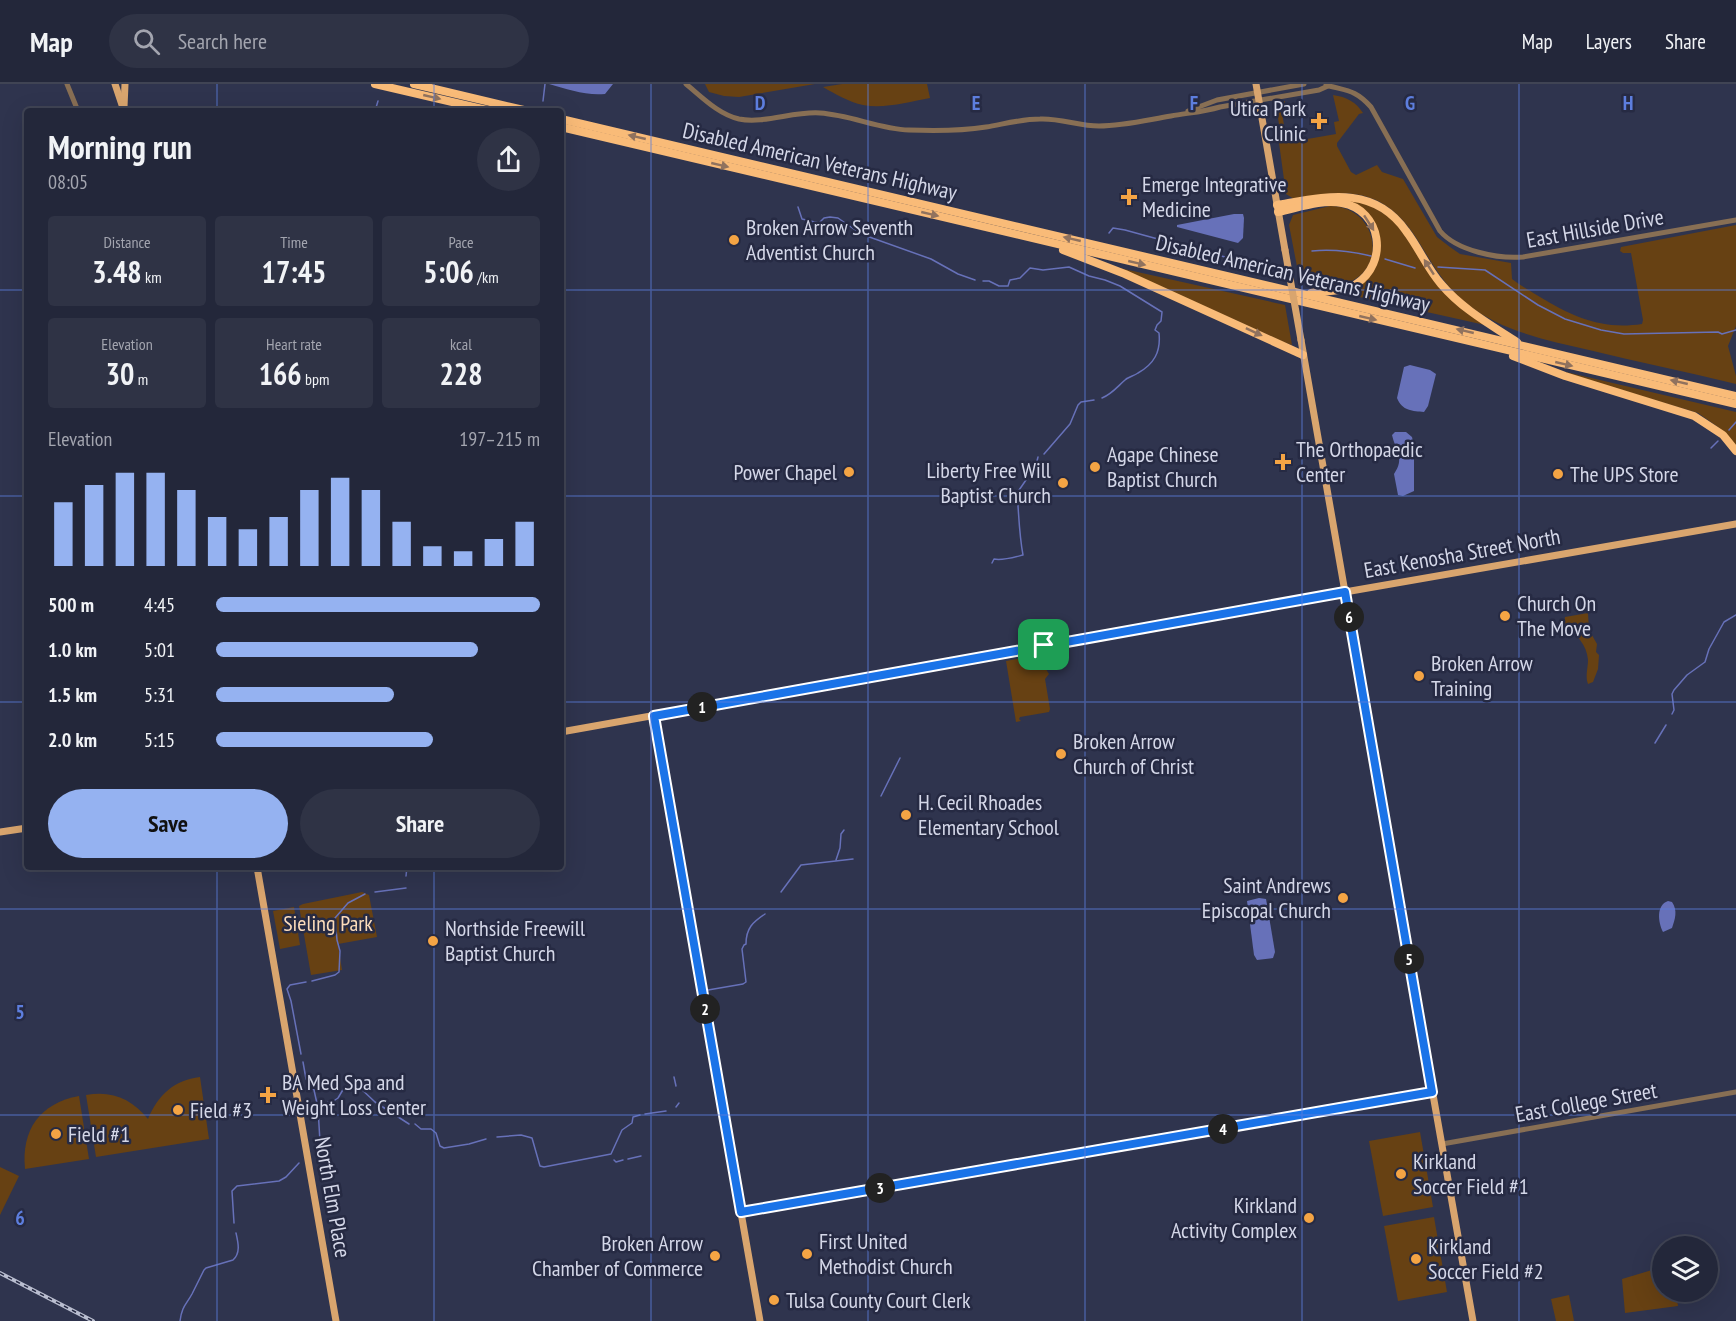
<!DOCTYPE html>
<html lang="en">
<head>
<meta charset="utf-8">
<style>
	:root { --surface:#23273a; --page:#2f3345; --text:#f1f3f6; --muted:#a3a5af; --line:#404454; --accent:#95b2f1 }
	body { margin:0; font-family:"PT Sans Narrow",sans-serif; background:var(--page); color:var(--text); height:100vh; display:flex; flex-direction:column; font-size:22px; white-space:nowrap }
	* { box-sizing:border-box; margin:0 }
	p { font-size:20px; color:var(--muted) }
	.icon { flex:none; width:33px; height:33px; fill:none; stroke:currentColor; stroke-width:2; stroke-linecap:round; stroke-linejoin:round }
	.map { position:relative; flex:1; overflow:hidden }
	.side { position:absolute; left:24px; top:24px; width:540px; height:762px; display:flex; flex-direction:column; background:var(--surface); border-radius:6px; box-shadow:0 6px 24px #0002,0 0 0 2px var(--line) }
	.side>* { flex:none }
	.fabs { position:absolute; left:1652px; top:1152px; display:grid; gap:12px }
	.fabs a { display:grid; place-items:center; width:66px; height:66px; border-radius:50%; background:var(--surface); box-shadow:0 6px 24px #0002,0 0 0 2px var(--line); font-size:30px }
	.pin { position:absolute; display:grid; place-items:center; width:51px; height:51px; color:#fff; margin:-26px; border-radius:12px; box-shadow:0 3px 9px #0006 }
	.km { position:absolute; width:30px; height:30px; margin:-15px; border-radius:50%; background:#222; color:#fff; font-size:16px; line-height:30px; text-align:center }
	.round { display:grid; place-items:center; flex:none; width:63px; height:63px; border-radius:32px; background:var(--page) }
	.overview { display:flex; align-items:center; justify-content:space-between; height:102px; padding:0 24px }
	h1 { font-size:33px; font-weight:800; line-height:45px }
	.stats { display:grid; grid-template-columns:repeat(3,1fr); gap:9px; height:102px; padding:6px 24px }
	.stats div { display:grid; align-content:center; border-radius:6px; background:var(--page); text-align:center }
	.stats b { font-size:30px; font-weight:800 }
	.stats small { font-size:16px; font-weight:400 }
	.stats p { font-size:16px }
	.chart { height:168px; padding:12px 24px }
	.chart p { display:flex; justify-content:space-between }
	.chart svg { width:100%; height:108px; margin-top:6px; stroke:var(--accent); stroke-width:6 }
	.action { display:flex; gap:12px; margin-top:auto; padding:12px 24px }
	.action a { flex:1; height:69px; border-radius:36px; background:var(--accent); color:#111; font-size:24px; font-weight:800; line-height:69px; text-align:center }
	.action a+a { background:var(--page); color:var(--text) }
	ul { padding:0 24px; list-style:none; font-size:20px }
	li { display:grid; grid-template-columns:96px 72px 1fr; align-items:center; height:45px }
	li i { height:15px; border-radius:8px; background:var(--accent) }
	header { display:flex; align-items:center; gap:36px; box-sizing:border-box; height:84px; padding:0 30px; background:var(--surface); border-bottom:2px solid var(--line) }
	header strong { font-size:28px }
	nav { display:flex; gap:33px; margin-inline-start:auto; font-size:21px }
	.search { width:420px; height:54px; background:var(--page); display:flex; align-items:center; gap:15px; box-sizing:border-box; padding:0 21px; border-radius:33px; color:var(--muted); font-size:22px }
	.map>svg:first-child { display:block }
</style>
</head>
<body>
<header>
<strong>Map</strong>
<div class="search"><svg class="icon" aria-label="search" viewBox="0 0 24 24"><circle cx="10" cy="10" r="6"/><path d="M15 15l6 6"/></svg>Search here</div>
<nav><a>Map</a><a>Layers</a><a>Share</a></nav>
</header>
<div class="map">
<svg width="1736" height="1237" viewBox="0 0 1736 1237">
	<rect width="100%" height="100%" fill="#2f344e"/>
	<!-- green -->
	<g fill="#674113">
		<polygon points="705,0 815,0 739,13 724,12 709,8"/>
		<path d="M842,0h85l3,14c-21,4 -46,11 -67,7 -14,-3 -28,-11 -40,-18z"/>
		<path d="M1333,11c14,2 23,7 30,18l-4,1 -22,29v3l14,26 5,3 21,-10 5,7 21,7 34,58 13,10 10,7 51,9 1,16c9,7 19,12 28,18 33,20 62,33 102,27l1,-4 -12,-67h-8l-3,-2 1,-4 115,-22v101l-8,20 8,30v8c-49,-12 -98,-22 -147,-34 -42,-10 -86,-18 -122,-46 -24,-19 -36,-43 -52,-68 -33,-49 -69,-47 -121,-37l-8,-5 -7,-51 2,-5 -5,-34 9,-3v4l-4,1 4,26 11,9 40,-7 -2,-12 5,-1z"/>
		<polygon points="1344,114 1365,118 1396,137 1423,179 1485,241 1337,208 1371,189 1375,141"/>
		<path d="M1330,122c52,1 59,73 7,79 -11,2 -25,-2 -37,-3l-11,-57 4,-10z"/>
		<path d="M1115,183l170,38 7,40 -9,-3c-55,-26 -112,-50 -168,-75z"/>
		<polygon points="1566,288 1736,328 1736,361 1718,343 1698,329 1567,290"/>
		<path d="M1588,529l1,17 8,14 -1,8 3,3 -1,14 -5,13 -5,2c-3,-8 0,-16 0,-24 -1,-15 -12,-27 -24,-35l1,-8z"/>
		<polygon points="1042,570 1044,582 1049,590 1045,595 1050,625 1049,628 1020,633 1019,635 1021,637 1016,638 1006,577"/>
		<polygon points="362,808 369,811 377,853 338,860 342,886 311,891 299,822 303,820"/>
		<polygon points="294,823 300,861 280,865 273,827"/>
		<path d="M200,993l9,62 -113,18 -10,-62c26,-5 46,4 62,24 10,-24 26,-39 52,-42z"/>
		<path d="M79,1012l10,63 -64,10c-4,-39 15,-66 54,-73z"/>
		<polygon points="1420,1048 1433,1123 1383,1132 1369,1057"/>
		<polygon points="0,1083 19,1092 0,1131"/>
		<polygon points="1434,1133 1447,1208 1398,1217 1384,1142"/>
		<polygon points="1662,1183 1662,1208 1676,1208 1678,1222 1625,1229 1622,1195"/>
		<polygon points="1569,1211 1574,1237 1556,1237 1551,1215"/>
	</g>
	<!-- water -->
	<g fill="#6771b9">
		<path d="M549,0h64l-8,10c-19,2 -38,-5 -56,-10z"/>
		<polygon points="1234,130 1243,130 1244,134 1243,154 1238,159 1177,143 1177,141"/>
		<path d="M1410,281l20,5 6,4 -8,32 -4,6c-11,-1 -22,-1 -27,-14l7,-31z"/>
		<path d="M1395,348h11l6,5 2,9v45l-11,5 -5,-1 -4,-21c11,-16 2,-22 -2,-39z"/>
		<polygon points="1259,814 1266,815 1275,868 1273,874 1257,876 1254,871 1247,817"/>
		<path d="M1668,817l4,1c6,9 3,17 0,26l-9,4c-5,-10 -7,-27 5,-31z"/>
	</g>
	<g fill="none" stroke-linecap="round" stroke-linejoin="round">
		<!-- stream -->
		<g stroke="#6771b9" stroke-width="1.5">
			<polyline points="543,17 545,0"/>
			<polyline points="375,27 378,17"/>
			<polyline points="798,123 802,135 819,139 824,134 830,133 838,134 861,150 931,175 958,190 975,196"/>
			<polyline points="1109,149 1113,144 1125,146 1216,171 1250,178 1260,177"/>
			<path d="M1312,167c21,-2 38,0 59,5"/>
			<polyline points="1385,175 1415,184"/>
			<polyline points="1438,183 1485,186 1538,221 1565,235 1601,246 1624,250 1718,248 1722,250 1736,246"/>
			<path d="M983,197h6l10,5h9l2,-6 10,-2 10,-10 13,2 26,-3 20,9 16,4 15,6 42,26 -1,9 -4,4 -2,5 4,3c2,19 -5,31 -21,40 -4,3 -10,4 -13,7 -8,7 -13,14 -23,18"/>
			<polyline points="1729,346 1736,338"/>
			<polyline points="1711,364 1718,357"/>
			<polyline points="1044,370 1070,340 1078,321 1081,318 1094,316"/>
			<path d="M992,479l2,-4c8,2 21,-2 29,-4 -4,-21 -4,-40 -6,-62l9,-13 1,-8 10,-11 1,-4"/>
			<polyline points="1672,630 1674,626 1672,610 1674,606 1687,591 1705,578 1709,565 1724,538 1736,531"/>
			<polyline points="1655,659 1666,641"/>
			<polyline points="881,712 900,674"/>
			<polyline points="836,776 840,764 841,750 844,746"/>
			<polyline points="406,792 407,783"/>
			<polyline points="375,808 406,804"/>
			<polyline points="781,808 801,781 853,775"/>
			<polyline points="312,897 335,891 339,888 340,867 337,856 335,834 348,819 365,810"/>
			<path d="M708,906l35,-6 3,-2 -4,-33 2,-4 2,-1c0,-16 7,-22 19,-30"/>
			<polyline points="301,970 291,917 287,905 290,901 306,898"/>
			<polyline points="303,978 306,995 314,1006 318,1024 320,1058 315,1064"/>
			<polyline points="674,993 676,1002"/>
			<polyline points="335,1016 338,1014 344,1004 358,1002 375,1018 409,1040"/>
			<polyline points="319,1023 329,1018"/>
			<polyline points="676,1023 679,1019"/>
			<polyline points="645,1030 666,1027"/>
			<polyline points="415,1040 421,1045 431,1045 436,1049 440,1062 444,1064 469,1060 486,1055"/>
			<polyline points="497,1053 521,1051 532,1054 540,1082 544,1083 611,1070 622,1046 632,1039 633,1033 640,1031"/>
			<polyline points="628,1075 641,1072"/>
			<polyline points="614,1076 616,1078 623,1076"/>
			<polyline points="234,1139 232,1107 237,1102 279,1097 286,1093 299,1079"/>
			<path d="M180,1237c2,-15 6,-16 12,-27 4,-8 8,-16 12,-24l2,-2 27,-8c8,-7 5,-18 3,-27"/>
		</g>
		<!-- minor -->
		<g stroke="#886f54" stroke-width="5">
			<polyline points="67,0 78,27"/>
			<path d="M686,0c16,13 32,30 53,35 25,5 55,-8 81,-6 31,2 59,16 89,17 26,1 52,1 77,-3 18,-3 36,-8 54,-8 20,-1 39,7 59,7 24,0 48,-6 72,-10 16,-3 32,-4 49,-9l99,-17 9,-4"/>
			<path d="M1326,1c20,6 29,4 45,22l69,124c17,20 58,28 83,26l213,-37"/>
			<polyline points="1188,27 1217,16 1304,0"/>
			<polyline points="1442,1060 1736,1008"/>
			<polyline points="741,1128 1432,1008"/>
		</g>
		<!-- major -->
		<g stroke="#d9a56e" stroke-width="7">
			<polyline points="115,0 124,27"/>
			<polyline points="1256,0 1285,166"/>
			<polyline points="124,23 125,0"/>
			<polyline points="1301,256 1401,829"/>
			<polyline points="654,632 760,1237"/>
			<polyline points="561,648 1345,508 1736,440"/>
			<polyline points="0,748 27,744"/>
			<polyline points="257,783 336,1237"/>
			<polyline points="1402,835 1473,1237"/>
		</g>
		<!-- highway -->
		<g stroke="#f9bb78" stroke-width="8">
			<polyline points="375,0 491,27"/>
			<polyline points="414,0 528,27"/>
			<polyline points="561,35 1736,312"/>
			<polyline points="561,43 1736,320"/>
			<path d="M1277,121c48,-8 96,-21 129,26 13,17 21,37 35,53 21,25 50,41 76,58"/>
			<path d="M1278,128c20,-4 43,-13 64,-9 40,7 47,60 14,81 -13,8 -31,7 -45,9"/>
			<polyline points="1063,166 1125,190 1303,271"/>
			<polyline points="1513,272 1565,292 1694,332 1723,351 1736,367"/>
		</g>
		<defs>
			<polyline id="rail" points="0,1189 93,1237"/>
		</defs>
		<!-- rail casing -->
		<use href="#rail" stroke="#b9bdcf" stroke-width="4"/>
		<!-- rail -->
		<use href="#rail" stroke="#262a43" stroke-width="1.5" stroke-dasharray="4.5" stroke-linecap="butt"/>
		<!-- major-bridge -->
		<polyline stroke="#d9a56e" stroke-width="7" points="1285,166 1301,256"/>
	</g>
	<!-- one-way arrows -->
	<defs><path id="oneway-solid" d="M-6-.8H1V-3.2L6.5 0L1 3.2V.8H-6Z" transform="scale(1.5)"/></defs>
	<g fill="#90725e">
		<use href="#oneway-solid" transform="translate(432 13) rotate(13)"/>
		<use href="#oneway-solid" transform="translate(637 53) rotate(-167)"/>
		<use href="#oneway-solid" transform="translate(720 81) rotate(13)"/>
		<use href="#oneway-solid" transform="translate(930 130) rotate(13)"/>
		<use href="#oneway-solid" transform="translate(1369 139) rotate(57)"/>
		<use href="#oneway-solid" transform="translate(1072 155) rotate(-167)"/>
		<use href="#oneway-solid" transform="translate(1137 179) rotate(13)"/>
		<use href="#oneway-solid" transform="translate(1429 183) rotate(-123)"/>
		<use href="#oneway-solid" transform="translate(1368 234) rotate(13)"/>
		<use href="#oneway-solid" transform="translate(1465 247) rotate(-167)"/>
		<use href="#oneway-solid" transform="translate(1254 248) rotate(25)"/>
		<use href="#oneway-solid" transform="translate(1564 280) rotate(13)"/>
		<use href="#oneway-solid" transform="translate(1679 298) rotate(-167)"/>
	</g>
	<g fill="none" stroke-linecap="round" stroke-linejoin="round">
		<defs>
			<polygon id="route" points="1345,508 1432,1008 741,1128 654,632"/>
		</defs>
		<!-- route casing -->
		<use href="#route" stroke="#fff" stroke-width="12"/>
		<!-- route -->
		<use href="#route" stroke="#1a73e8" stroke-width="8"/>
	</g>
	<!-- grid -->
	<path fill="none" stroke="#5d7ede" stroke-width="1.5" stroke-opacity="0.55" d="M217,0v27M434,0v27M651,0v1237M868,0v1237M1085,0v1237M1302,0v1237M1519,0v1237M0,206h27M561,206h1175M0,412h27M561,412h1175M0,618h27M561,618h1175M217,783v454M434,783v454M0,825h1736M0,1031h1736"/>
	<!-- markers -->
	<g fill="#f4a444" stroke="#262a43" stroke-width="2">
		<path d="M1316 28h6v6h6v6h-6v6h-6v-6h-6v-6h6z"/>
		<path d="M1126 104h6v6h6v6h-6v6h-6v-6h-6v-6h6z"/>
		<circle cx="734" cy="156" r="6"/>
		<path d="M1280 369h6v6h6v6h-6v6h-6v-6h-6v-6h6z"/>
		<circle cx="1095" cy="383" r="6"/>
		<circle cx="849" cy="388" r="6"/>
		<circle cx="1558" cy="390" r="6"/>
		<circle cx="1063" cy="399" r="6"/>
		<circle cx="1505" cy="532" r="6"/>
		<circle cx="1419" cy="592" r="6"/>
		<circle cx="1061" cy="670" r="6"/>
		<circle cx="906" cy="731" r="6"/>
		<circle cx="1343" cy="814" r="6"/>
		<circle cx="433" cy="857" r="6"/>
		<path d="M265 1002h6v6h6v6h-6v6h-6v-6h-6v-6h6z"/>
		<circle cx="178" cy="1026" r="6"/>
		<circle cx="56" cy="1050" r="6"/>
		<circle cx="1401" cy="1090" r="6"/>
		<circle cx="1309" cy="1134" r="6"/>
		<circle cx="807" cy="1170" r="6"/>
		<circle cx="715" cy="1172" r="6"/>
		<circle cx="1416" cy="1175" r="6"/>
		<circle cx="774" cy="1216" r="6"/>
	</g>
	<g text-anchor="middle" stroke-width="5" stroke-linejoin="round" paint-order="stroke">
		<!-- poi labels -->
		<g font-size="22" fill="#d4d7e8" stroke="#262a43" text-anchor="start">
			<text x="1306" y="32" text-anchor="end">Utica Park<tspan x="1306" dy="25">Clinic</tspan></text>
			<text x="1142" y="108">Emerge Integrative<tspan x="1142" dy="25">Medicine</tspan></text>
			<text x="746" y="151">Broken Arrow Seventh<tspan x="746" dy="25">Adventist Church</tspan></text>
			<text x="1296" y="373">The Orthopaedic<tspan x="1296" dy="25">Center</tspan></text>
			<text x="1107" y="378">Agape Chinese<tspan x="1107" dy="25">Baptist Church</tspan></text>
			<text x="1051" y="394" text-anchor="end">Liberty Free Will<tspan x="1051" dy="25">Baptist Church</tspan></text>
			<text x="837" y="396" text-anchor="end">Power Chapel</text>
			<text x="1570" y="398">The UPS Store</text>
			<text x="1517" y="527">Church On<tspan x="1517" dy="25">The Move</tspan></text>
			<text x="1431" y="587">Broken Arrow<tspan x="1431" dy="25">Training</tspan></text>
			<text x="1073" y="665">Broken Arrow<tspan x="1073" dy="25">Church of Christ</tspan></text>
			<text x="918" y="726">H. Cecil Rhoades<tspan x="918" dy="25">Elementary School</tspan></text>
			<text x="1331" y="809" text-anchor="end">Saint Andrews<tspan x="1331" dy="25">Episcopal Church</tspan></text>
			<text x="445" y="852">Northside Freewill<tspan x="445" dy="25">Baptist Church</tspan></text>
			<text x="282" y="1006">BA Med Spa and<tspan x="282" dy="25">Weight Loss Center</tspan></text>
			<text x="190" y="1034">Field #3</text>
			<text x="68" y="1058">Field #1</text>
			<text x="1413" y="1085">Kirkland<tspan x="1413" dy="25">Soccer Field #1</tspan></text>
			<text x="1297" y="1129" text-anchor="end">Kirkland<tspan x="1297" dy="25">Activity Complex</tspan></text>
			<text x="819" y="1165">First United<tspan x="819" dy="25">Methodist Church</tspan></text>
			<text x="703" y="1167" text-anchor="end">Broken Arrow<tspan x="703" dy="25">Chamber of Commerce</tspan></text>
			<text x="1428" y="1170">Kirkland<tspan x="1428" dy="25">Soccer Field #2</tspan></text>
			<text x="786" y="1224">Tulsa County Court Clerk</text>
		</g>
		<!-- street labels -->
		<g font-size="22" fill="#d4d7e8" stroke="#262a43">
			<text transform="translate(820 77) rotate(13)" y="8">Disabled American Veterans Highway</text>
			<text transform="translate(1595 144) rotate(-10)" y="8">East Hillside Drive</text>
			<text transform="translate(1293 189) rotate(13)" y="8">Disabled American Veterans Highway</text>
			<text transform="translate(1462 469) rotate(-10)" y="8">East Kenosha Street North</text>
			<text transform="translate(1586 1018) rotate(-10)" y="8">East College Street</text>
			<text transform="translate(333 1113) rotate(80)" y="8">North Elm Place</text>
		</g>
		<!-- park labels -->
		<g font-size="22" fill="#fcdcbb" stroke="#262a43">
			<text x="328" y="847">Sieling Park</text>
		</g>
	</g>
	<g font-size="20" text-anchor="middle" font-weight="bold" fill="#5d7ede" stroke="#262a43" stroke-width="5" stroke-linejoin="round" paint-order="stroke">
		<text x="760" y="26">D</text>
		<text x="976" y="26">E</text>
		<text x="1194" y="26">F</text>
		<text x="1410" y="26">G</text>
		<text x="1628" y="26">H</text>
		<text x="20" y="935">5</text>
		<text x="20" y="1141">6</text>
	</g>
</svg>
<div class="fabs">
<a><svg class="icon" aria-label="layers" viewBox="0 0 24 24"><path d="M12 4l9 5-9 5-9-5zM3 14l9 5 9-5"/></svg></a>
</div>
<div class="pin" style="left:1044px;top:561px;background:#1e9e55"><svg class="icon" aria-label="arrive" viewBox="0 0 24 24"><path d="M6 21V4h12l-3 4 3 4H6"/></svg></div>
<b class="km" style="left:702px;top:623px">1</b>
<b class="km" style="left:705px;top:925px">2</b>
<b class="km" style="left:880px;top:1104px">3</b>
<b class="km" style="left:1223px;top:1045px">4</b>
<b class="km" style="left:1409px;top:875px">5</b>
<b class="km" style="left:1349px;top:533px">6</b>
<section class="side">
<div class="overview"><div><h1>Morning run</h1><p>08:05</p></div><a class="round"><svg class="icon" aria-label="share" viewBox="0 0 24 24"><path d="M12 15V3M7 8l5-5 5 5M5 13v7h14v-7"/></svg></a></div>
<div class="stats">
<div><p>Distance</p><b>3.48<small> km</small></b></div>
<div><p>Time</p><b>17:45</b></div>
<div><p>Pace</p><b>5:06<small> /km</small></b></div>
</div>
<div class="stats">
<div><p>Elevation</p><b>30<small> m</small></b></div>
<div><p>Heart rate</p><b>166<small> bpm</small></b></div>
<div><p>kcal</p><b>228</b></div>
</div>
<div class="chart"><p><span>Elevation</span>197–215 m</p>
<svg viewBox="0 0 160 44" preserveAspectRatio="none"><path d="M5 44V18M15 44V11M25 44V6M35 44V6M45 44V13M55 44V24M65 44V29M75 44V24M85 44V13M95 44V8M105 44V13M115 44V26M125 44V36M135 44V38M145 44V33M155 44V26"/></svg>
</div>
<ul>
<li><b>500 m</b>4:45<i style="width:100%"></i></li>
<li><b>1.0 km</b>5:01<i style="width:81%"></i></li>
<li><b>1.5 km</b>5:31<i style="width:55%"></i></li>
<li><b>2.0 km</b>5:15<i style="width:67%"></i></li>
</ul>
<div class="action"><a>Save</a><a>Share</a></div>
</section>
</div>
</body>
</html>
